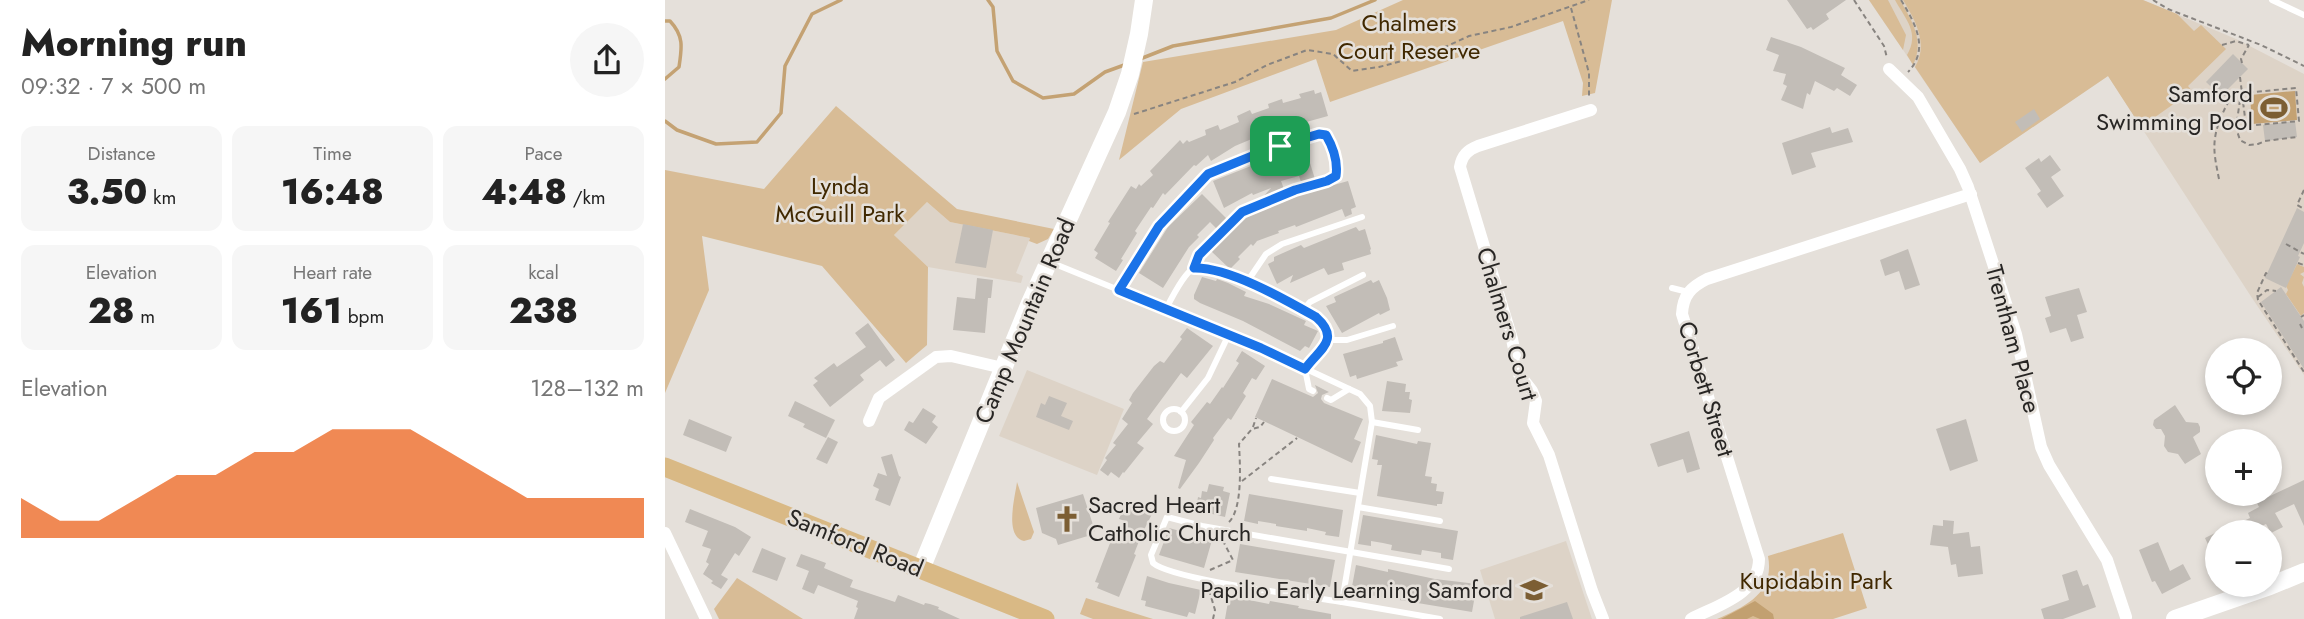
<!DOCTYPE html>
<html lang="en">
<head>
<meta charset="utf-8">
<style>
	:root { --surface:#fff; --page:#f6f6f6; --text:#222; --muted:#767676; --accent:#ea580c }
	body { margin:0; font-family:Jost,sans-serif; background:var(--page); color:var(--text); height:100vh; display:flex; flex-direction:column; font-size:26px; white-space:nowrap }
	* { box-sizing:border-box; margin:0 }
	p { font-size:23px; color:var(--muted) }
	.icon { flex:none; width:38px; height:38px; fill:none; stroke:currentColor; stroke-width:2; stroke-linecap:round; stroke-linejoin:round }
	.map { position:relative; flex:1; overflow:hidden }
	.sheet { display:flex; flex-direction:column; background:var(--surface); width:665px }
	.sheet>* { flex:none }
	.tools { position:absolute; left:1540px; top:338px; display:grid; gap:14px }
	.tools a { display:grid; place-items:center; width:77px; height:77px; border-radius:50%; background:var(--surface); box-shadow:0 4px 10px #0003; font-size:35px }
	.pin { position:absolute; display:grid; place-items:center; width:60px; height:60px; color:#fff; margin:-30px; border-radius:14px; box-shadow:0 4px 10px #0006 }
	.round { display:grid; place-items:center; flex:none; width:74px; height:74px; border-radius:37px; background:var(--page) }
	.overview { display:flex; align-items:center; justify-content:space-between; height:119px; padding:0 21px }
	h1 { font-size:38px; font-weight:800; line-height:52px }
	.figures { display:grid; grid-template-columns:repeat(3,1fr); gap:10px; height:119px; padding:7px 21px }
	.figures div { display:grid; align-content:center; border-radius:14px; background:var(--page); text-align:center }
	.figures b { font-size:35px; font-weight:800 }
	.figures small { font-size:19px; font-weight:400 }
	.figures p { font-size:19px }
	.chart { height:196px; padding:14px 21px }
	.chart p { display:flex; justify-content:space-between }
	.chart svg { width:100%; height:126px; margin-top:7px; fill:var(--accent); opacity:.7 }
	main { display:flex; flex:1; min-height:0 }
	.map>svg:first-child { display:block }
</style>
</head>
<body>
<main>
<section class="sheet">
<div class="overview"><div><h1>Morning run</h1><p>09:32 · 7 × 500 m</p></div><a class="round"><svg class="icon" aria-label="share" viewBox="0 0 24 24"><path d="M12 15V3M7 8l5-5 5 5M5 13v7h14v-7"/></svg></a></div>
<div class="figures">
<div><p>Distance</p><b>3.50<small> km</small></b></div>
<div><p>Time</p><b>16:48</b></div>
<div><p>Pace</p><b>4:48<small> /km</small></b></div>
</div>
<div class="figures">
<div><p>Elevation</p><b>28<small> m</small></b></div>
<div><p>Heart rate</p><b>161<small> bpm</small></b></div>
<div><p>kcal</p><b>238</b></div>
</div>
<div class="chart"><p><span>Elevation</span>128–132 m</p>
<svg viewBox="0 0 160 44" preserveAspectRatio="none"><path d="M0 44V30L10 38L20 38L30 30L40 22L50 22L60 14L70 14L80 6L90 6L100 6L110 14L120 22L130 30L140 30L150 30L160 30V44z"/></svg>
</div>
</section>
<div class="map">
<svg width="1639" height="619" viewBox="0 0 1639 619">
	<rect width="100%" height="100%" fill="#e5e0da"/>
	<!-- built -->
	<g fill="#ddd3c7">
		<polygon points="1204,0 1478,0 1571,39 1639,74 1639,375 1587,298 1443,76 1315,163"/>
		<polygon points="262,202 285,222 365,238 351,273 358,276 356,283 263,267 229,235"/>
		<polygon points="362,370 459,409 432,475 334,436"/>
		<polygon points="901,541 927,619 830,619 815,570"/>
	</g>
	<!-- green -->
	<g fill="#d8bc96">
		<polygon points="738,0 947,0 930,93 917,96 918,83 898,21 665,102 651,59 516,109 454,160 478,62 671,30"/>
		<polygon points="1204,0 1223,0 1241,35 1238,50"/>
		<path d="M1230,0h5c12,21 25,41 13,65l-6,-10c13,-22 -1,-35 -12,-55z"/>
		<path d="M1238,0h240l34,14 17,17 7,-6 25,24 -38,37 4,5 -51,36 -33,-51 -128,87 -65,-96c14,-23 0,-47 -12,-67z"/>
		<polygon points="171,106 292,209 389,229 383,239 372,244 364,241 365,238 285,222 262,202 229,235 263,267 262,345 241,363 157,266 37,236 44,290 0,393 0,170 99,189"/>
		<polygon points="1632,264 1639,267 1639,272 1635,274 1639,277 1637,283 1639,287 1639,313 1636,316 1621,294 1623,290 1621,286"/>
		<path d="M352,482l17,50 -3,7 -7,2c-20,-5 -9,-43 -7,-59z"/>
		<path d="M1178,533l24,75 -34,11h-116c29,-13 58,-26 51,-63z"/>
		<polygon points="72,578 138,619 54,619 49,609"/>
		<polygon points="421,598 488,619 428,619 415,614"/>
	</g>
	<!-- forest -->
	<polygon fill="#c2a070" points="1090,601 1108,614 1109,619 1095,619 1088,616 1082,619 1056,619"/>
	<!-- water -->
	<polygon fill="#c4a273" points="1630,91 1632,120 1587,124 1585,95"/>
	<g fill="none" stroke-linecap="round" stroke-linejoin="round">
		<!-- stream -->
		<g stroke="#c4a273" stroke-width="3.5">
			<polyline points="323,0 328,7 332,51 348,81 378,98 409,94 440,72 462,64"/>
			<path d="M0,21h5c14,15 12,26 9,46l-14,12"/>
			<polyline points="475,59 508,46 666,18 710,0"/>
			<polyline points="0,121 12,130 51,144 92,142 116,113 120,66 147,14 176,0"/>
		</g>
	</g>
	<!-- building -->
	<g fill="#c2bdb7">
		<polygon points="1122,0 1181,0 1161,14 1164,19 1148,30 1146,27 1142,29"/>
		<polygon points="1106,37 1136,47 1180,68 1176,75 1192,85 1185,96 1172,88 1169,91 1150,81 1145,95 1142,93 1138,109 1116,100 1122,86 1118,84 1121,74 1108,71 1114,55 1101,50"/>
		<polygon points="1568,54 1583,69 1556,96 1541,82"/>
		<polygon points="649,90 650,94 656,92 663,116 601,133 570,146 546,161 543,155 531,166 529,165 500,195 498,193 488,208 486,207 470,231 472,233 456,259 458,260 451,271 430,258 433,253 429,250 445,223 443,222 466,186 471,189 474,184 476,186 488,175 485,171 515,140 518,144 522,140 524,142 541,135 540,130 553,125 555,130 574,122 572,116 585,110 587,114 604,108 603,104 617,99 618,103 636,98 634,94"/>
		<polygon points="1369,109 1375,119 1357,132 1350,122"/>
		<polygon points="1630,121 1632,137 1600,141 1598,125"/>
		<polygon points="1165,127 1167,133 1183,128 1188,142 1146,153 1151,167 1127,175 1117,143"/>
		<polygon points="640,147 650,179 636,182 634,176 616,181 619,189 597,198 606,188 588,195 587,193 559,208 548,181 596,162 596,160"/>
		<polygon points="1385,155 1396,170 1386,177 1399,196 1382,208 1372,194 1376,191 1360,168 1374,158 1376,162"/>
		<polygon points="683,181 691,207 686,209 687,214 680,217 677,209 631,227 630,225 613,231 614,233 592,241 588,246 586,244 573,257 575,259 565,269 546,251 580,217 640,193"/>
		<polygon points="537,194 562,219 552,229 545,222 532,235 534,237 524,247 498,288 474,273 503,227"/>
		<polygon points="1632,208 1639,212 1639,243 1633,256 1635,257 1621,288 1600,278"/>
		<polygon points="298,224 328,230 321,268 290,263"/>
		<polygon points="691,227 694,231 700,229 706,249 705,250 706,254 677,263 679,270 663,275 659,268 625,283 628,275 612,284 603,264 609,261 609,257 636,245 639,248"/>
		<polygon points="1243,249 1255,285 1240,290 1234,271 1220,276 1215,260"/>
		<polygon points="537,277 551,281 552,279 563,283 581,292 579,296 604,304 641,321 639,325 653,331 644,348 640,346 635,351 578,321 535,303 529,299 529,295"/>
		<polygon points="312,278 328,280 326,298 323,298 320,333 288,330 292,297 310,299"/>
		<polygon points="706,280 708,283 714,280 722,298 725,310 715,315 714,313 677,333 661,306 671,302 669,297"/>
		<polygon points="1616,287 1639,321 1639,369 1596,302"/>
		<polygon points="1414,288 1422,312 1412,315 1419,338 1406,342 1401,328 1385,333 1380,318 1386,316 1380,297"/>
		<polygon points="203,323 230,360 221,367 215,360 195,375 199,380 165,407 148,385 153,381 149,378 169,363 172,367 201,347 190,333"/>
		<polygon points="522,328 548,346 522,378 516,373 482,419 488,424 472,443 479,448 459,473 458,472 454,478 446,472 443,476 435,470 442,460 440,458 451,445 448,443 463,424 457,419 467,403 464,400 468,393 489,366 495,361 499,363 517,339 515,337"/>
		<polygon points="730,337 738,360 731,362 733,366 692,379 691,375 685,377 678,354 718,343 718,341"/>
		<polygon points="577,351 600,366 591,380 587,378 578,393 581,396 566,420 563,418 548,438 549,440 534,463 515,489 513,488 521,460 509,456 529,425 526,422 542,402 545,404 557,387 558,388 574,363 571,361"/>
		<polygon points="607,379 648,397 653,393 650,385 664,392 657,395 656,399 659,403 698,419 689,439 696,442 687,463 590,417"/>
		<polygon points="722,381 741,384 740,392 745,392 744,399 747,400 745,413 717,411"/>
		<polygon points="384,396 402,403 396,416 408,421 404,430 371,417 376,403 380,405"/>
		<polygon points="130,401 170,420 161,438 138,427 140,424 123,416"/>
		<polygon points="1510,405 1521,422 1533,423 1535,427 1535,432 1528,437 1536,454 1520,464 1513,454 1503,452 1499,446 1500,436 1496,429 1491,429 1488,425 1489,420"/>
		<polygon points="258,408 271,416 267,422 273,427 261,444 239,430 244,421 248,423"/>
		<polygon points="24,419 67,437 61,452 18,435"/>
		<polygon points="1301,419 1313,461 1285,471 1271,429"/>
		<polygon points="1024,431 1035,469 1022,473 1018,459 993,467 985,444"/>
		<polygon points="711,435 752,444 753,441 766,443 760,476 767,477 766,483 772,484 771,491 779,492 777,504 772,504 772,506 712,496 717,465 712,465 713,460 707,459"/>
		<polygon points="163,437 173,442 162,464 151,459"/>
		<polygon points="227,454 234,476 236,477 225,506 210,500 214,489 208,486 213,473 222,476 216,457"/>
		<polygon points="1639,480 1639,526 1629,504 1610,513 1618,527 1606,533 1601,524 1584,532 1555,532 1585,518 1583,513 1594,507 1589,497 1596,494 1601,494 1603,497"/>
		<polygon points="544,484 559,487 558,491 565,493 560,517 531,510 533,497 536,498 537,491 542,492"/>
		<polygon points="418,494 430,531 425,533 426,535 393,545 391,539 377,533 371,508"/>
		<polygon points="584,494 678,510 674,537 660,535 661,532 642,528 642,531 611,526 611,524 593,521 593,524 579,521"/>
		<polygon points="466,501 489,510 476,536 469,554 471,555 454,597 432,588 434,583 430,582 447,538 453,540 460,521 454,519 460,505 464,507"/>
		<polygon points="25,509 70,527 86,537 74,556 70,553 56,575 63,579 56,589 46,583 48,581 38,574 44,564 41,562 46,549 37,546 43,531 20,522"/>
		<polygon points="698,515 793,531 788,560 776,558 776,553 757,550 756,555 726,550 727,545 718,543 706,541 706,546 693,544"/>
		<polygon points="1278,520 1289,521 1288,534 1304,532 1306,547 1315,546 1318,574 1293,577 1291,564 1286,565 1283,547 1265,545 1268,525 1278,526"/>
		<polygon points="504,528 515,531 513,535 533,541 534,536 547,540 539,568 494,555"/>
		<polygon points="1552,532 1552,564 1540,538"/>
		<polygon points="1493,542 1505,571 1518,564 1526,579 1497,594 1490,581 1487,582 1474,550"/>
		<polygon points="575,544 670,560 665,587 570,572"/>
		<polygon points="97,548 121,558 112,581 87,572"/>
		<polygon points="136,554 161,563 159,568 188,580 185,587 230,602 233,595 259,605 260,603 265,604 274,607 273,609 295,619 189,619 193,608 191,607 193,601 153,585 149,594 137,589 144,571 131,566"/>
		<polygon points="691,565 723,572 723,569 770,579 812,584 807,612 686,592"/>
		<polygon points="1412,570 1418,586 1423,584 1431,607 1398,619 1379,619 1376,609 1404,600 1397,575"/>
		<polygon points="482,576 504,583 536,590 530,614 524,612 522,617 480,606 481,601 476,600"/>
		<polygon points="564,596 604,604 605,601 634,606 633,608 666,614 666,619 560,619"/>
		<polygon points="902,602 908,619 855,619 855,617"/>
	</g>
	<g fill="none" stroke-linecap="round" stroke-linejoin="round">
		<!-- path -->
		<g stroke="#888480" stroke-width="2" stroke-dasharray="5 3.5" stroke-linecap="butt">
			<polyline points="1189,0 1219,46 1222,58"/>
			<path d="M1236,0c14,23 29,49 7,72"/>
			<polyline points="1488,0 1503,9 1596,45 1639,66"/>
			<polyline points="906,8 924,73 924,98"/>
			<polyline points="1557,45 1571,41 1584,45"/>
			<polyline points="1577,63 1576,59 1584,45"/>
			<polyline points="1575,77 1581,126 1634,121 1631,88 1578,93"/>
			<polyline points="1558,94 1575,100"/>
			<polyline points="1575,100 1571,128 1575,140 1584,145 1593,144 1600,141 1632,137"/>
			<polyline points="469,114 570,82 602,65 642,50 668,54 687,71 714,67 767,53 804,36 846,27 924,0"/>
			<path d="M1554,179c-5,-25 -8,-37 2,-62 4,-8 5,-14 12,-19"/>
			<polyline points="1639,190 1632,205 1639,209"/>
			<polyline points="1621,244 1639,254"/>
			<polyline points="1633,263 1639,265"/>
			<polyline points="1602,274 1601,273 1592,293 1593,300 1639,372"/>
			<polyline points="1593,297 1602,290 1611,291"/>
			<polyline points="1636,317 1639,315"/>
			<polyline points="1635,324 1637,328"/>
			<polyline points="588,427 591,418"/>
			<polyline points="577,481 632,438"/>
			<path d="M564,522c14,-14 11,-58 10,-78l13,-15 8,-2 4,-5"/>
			<polyline points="545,570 568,560 558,541"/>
			<polyline points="544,590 550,610 548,619"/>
		</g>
		<!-- lane -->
		<g stroke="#fff" stroke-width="6">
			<polyline points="1607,0 1639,15"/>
			<polyline points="385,262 596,348 695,394 705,406 707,422 677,602 775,619"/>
			<polyline points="582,282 601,254 617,244 697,217"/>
			<polyline points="1007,288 1023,292"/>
			<polyline points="454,290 494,226 543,174 607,148 654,134 661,135 673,167 671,176 662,181 630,190 577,212 534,255 529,268"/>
			<path d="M501,309c5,-10 18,-36 28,-41 20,-7 102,38 122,49 26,23 3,33 -11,52l4,20 4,2"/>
			<polyline points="638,310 645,302 698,275"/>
			<polyline points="662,340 682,340 728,326"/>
			<polyline points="662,398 666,400 684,389"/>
			<circle cx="509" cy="420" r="11"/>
			<polyline points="516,412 543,378 564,334"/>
			<polyline points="707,422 753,430"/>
			<polyline points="606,479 695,493"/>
			<polyline points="693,507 775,521"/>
			<path d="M677,602c-34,-6 -169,-22 -189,-39l-2,-8 16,-38 35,9 247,43"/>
		</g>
		<!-- street -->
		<g stroke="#fff" stroke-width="12">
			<polyline points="1224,69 1253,97 1295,169 1303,187 1351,334 1376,447 1384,465 1442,560 1461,617"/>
			<path d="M926,110l-113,36c-10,4 -16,9 -18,21l52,172 7,35 13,17 4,10 -3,22 16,32 43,136 11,28"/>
			<polyline points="204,421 214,398 271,357 286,356 338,368"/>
			<polyline points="0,533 41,619"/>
			<path d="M1026,619c27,-14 68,-25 68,-60l-77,-245c1,-19 9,-27 25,-35l264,-85"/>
		</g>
		<!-- secondary -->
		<g stroke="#fff" stroke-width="18">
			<polyline points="256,569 365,303 452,112 465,74 474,34 479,0"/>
			<polyline points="1510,619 1605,586 1639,572"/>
		</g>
		<!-- primary -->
		<polyline stroke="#d9b985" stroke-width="19" points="0,467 380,619"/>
	</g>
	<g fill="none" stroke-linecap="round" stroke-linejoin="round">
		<defs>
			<path id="route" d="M654,134l7,1c7,12 12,27 10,41l-9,5 -32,9 -53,22 -43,43 -5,13c35,-1 92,32 122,49 26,23 2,33 -11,52l-44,-21 -142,-58 40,-64 49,-52 64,-26z"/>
		</defs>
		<!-- route casing -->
		<use href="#route" stroke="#fff" stroke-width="14"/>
		<!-- route -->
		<use href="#route" stroke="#1a73e8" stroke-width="9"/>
	</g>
	<!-- icons -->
	<defs>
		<symbol id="stadium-bare" viewBox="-9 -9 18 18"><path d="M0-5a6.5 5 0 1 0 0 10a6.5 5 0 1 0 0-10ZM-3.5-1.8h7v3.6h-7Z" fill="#7c5e33" stroke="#e5e0da" stroke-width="2.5" paint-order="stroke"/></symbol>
		<symbol id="church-bare" viewBox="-9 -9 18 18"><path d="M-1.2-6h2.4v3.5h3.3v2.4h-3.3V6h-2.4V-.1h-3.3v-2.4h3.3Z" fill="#7c5e33" stroke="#e5e0da" stroke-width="2.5" paint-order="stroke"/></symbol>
		<symbol id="school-bare" viewBox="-9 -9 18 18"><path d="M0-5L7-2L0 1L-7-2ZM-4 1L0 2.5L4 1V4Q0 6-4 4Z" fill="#7c5e33" stroke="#e5e0da" stroke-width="2.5" paint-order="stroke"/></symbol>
	</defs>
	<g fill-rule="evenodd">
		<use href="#stadium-bare" x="1590" y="89" width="38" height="38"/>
		<use href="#church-bare" x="383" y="500" width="38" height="38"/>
		<use href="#school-bare" x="850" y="571" width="38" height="38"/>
	</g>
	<g text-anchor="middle" stroke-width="5" stroke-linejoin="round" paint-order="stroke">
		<!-- park labels -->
		<g font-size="24" fill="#402800" stroke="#e5e0da">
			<text x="744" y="31">Chalmers<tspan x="744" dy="28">Court Reserve</tspan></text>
			<text x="175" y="194">Lynda<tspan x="175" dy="28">McGuill Park</tspan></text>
			<text x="1151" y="589">Kupidabin Park</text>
		</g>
		<!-- poi labels -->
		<g font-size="24" fill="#282624" stroke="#e5e0da" text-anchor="end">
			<text x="1588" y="102">Samford<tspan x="1588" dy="28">Swimming Pool</tspan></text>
			<text x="423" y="513" text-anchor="start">Sacred Heart<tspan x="423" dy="28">Catholic Church</tspan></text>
			<text x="848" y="598">Papilio Early Learning Samford</text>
		</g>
		<!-- street labels -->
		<g font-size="24" fill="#282624" stroke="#e5e0da">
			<text transform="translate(360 321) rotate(-67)" y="8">Camp Mountain Road</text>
			<text transform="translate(842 324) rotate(73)" y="8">Chalmers Court</text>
			<text transform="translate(1348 339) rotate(75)" y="8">Trentham Place</text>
			<text transform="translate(1041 389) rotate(73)" y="8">Corbett Street</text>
			<text transform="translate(190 543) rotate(22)" y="8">Samford Road</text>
		</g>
	</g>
</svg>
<div class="tools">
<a><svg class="icon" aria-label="locate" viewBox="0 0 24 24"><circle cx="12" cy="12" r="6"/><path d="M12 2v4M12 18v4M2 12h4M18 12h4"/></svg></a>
<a>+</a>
<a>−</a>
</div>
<div class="pin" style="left:615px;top:146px;background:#1e9e55"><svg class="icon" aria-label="arrive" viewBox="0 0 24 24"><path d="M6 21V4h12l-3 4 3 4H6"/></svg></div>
</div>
</main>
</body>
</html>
